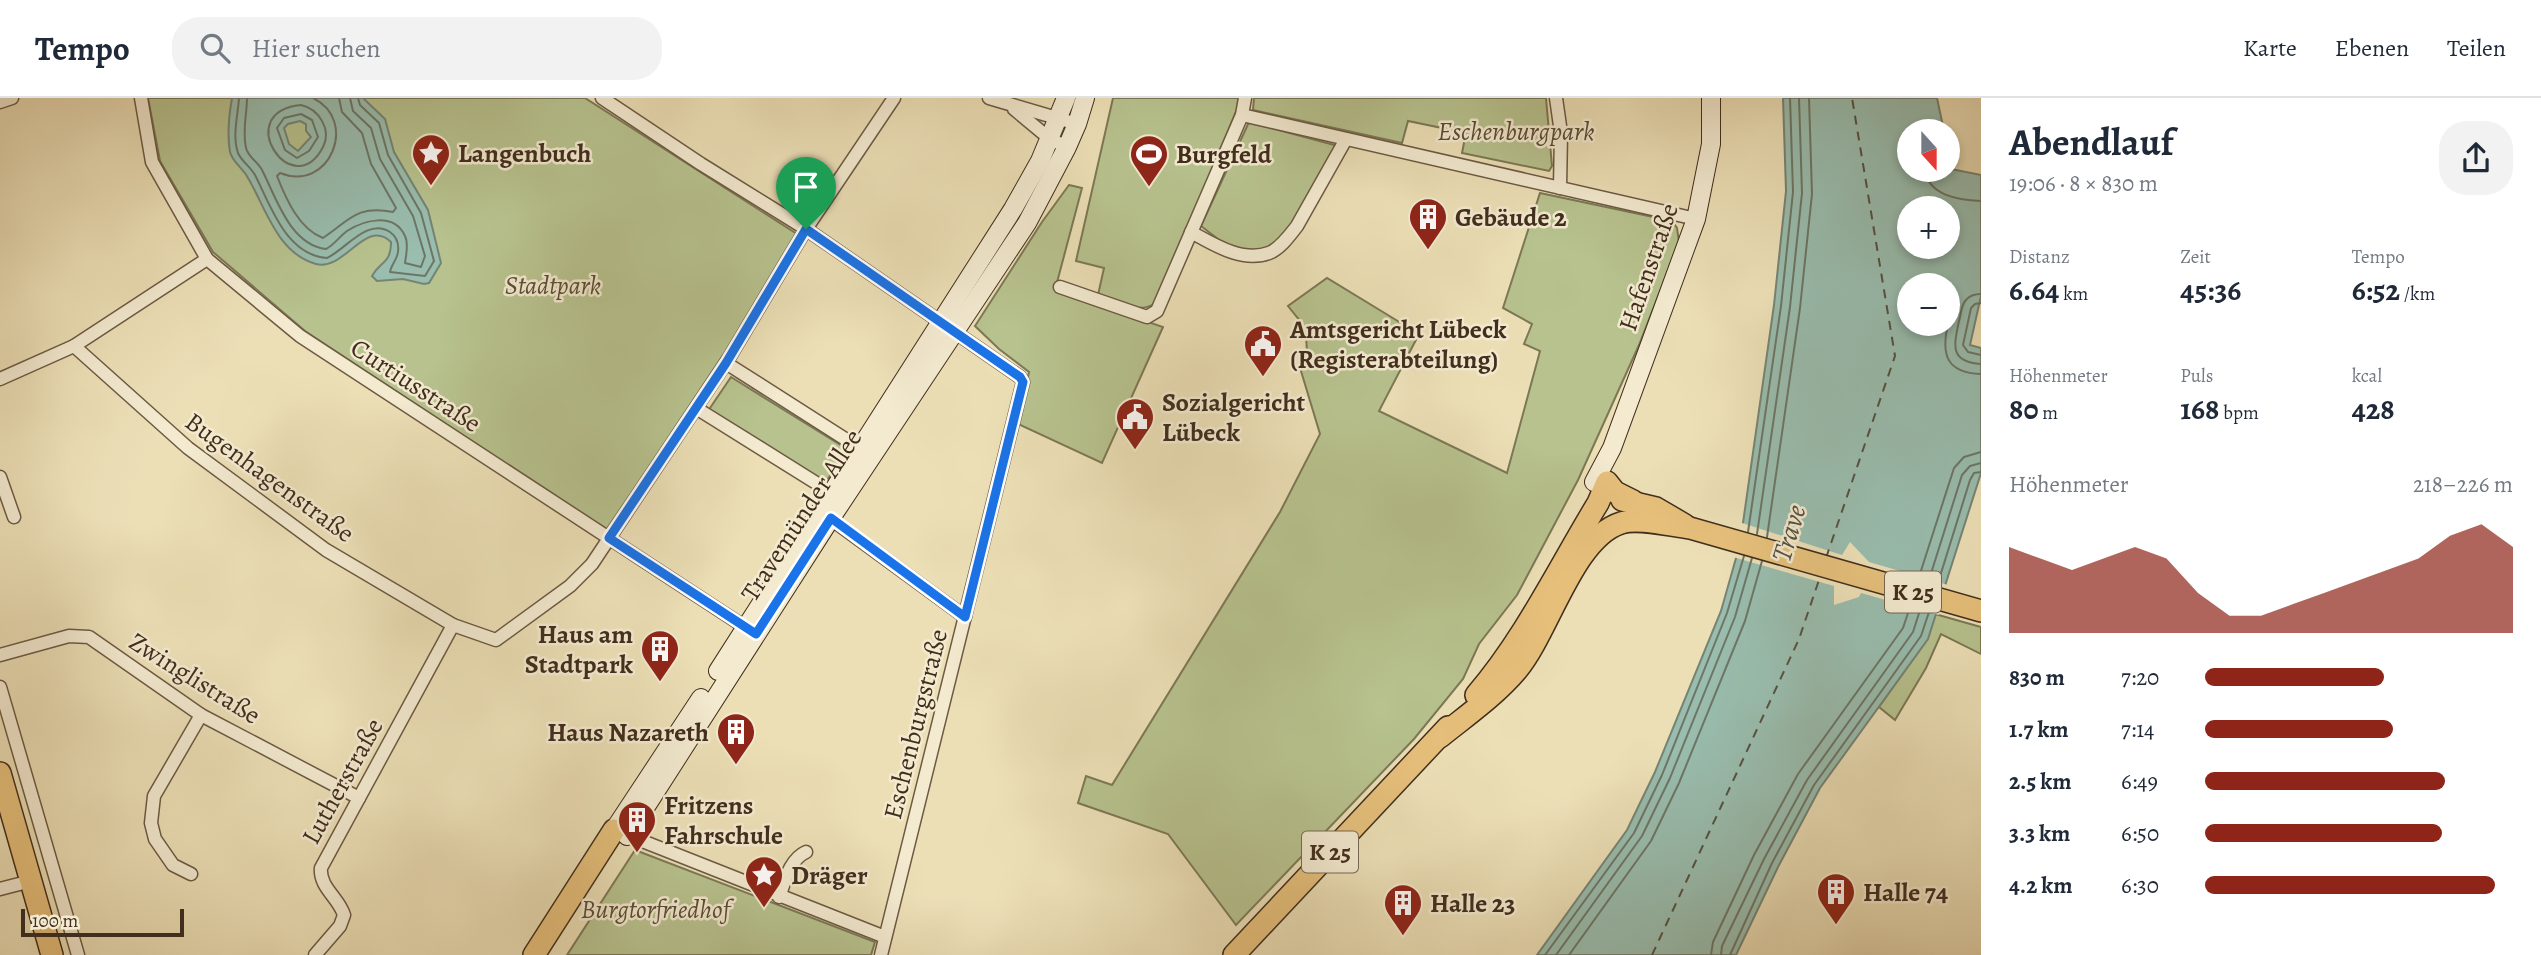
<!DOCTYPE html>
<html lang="de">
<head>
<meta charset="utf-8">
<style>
	:root { --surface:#fff; --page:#f2f2f3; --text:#1f2937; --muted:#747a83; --line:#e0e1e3; --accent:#8f2418 }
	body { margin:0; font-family:Alegreya,serif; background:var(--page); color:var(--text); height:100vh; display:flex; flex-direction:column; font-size:26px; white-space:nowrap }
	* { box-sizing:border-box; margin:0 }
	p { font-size:23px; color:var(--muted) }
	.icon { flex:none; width:38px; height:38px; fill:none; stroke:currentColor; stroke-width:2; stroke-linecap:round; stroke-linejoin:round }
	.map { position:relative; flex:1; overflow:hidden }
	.sheet { display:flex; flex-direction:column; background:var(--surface); width:560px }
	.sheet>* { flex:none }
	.needle { width:46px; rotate:159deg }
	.fabs { position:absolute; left:1897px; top:21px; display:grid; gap:14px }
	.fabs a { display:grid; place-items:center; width:63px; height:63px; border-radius:50%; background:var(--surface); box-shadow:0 4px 10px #0003; font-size:35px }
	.scale { position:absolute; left:21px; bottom:18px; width:163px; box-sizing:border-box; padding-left:7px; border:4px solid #412e1d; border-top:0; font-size:19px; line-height:24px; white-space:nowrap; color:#412e1d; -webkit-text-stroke:5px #f3ead0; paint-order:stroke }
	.pin { position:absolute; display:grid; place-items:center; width:60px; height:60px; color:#fff; margin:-72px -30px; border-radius:50% 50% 50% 0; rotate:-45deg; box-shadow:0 0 7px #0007 }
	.pin .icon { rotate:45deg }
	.round { display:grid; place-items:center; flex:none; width:74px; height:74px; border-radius:28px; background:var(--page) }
	.summary { display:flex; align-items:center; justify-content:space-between; height:119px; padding:0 28px }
	h1 { font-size:38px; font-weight:700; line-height:52px }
	.figures { display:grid; grid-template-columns:repeat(3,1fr); gap:10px; height:119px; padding:7px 28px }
	.figures div { display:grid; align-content:center }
	.figures b { font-size:30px; font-weight:700 }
	.figures small { font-size:19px; font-weight:400 }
	.figures p { font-size:19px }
	.chart { height:196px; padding:14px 28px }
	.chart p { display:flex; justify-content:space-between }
	.chart svg { width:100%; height:126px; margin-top:7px; fill:var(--accent); opacity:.7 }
	ul { padding:0 28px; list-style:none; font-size:23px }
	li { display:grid; grid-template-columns:112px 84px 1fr; align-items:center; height:52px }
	li i { height:18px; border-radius:9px; background:var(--accent) }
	header { display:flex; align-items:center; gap:42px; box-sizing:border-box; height:98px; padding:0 35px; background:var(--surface); border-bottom:2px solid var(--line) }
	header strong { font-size:33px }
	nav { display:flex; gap:38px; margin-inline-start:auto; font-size:24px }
	.search { width:490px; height:63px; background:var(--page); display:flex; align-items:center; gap:18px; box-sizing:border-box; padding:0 24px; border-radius:28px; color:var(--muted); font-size:26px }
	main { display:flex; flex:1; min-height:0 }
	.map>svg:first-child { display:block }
</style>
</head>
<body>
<header>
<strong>Tempo</strong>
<div class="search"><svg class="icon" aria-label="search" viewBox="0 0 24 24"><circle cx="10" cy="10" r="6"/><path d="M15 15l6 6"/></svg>Hier suchen</div>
<nav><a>Karte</a><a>Ebenen</a><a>Teilen</a></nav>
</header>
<main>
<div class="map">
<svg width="1981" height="857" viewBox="0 0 1981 857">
	<rect width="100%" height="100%" fill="#ecdfb6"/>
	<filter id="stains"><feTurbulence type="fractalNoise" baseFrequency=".00286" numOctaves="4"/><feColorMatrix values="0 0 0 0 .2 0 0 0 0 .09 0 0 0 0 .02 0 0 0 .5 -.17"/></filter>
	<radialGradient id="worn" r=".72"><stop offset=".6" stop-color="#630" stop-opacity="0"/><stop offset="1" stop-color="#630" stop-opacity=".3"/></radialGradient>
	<!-- green -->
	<g fill="#b7c28e" stroke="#7c7856" stroke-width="2">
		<polygon points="148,0 585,0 797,136 721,263 606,432 305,233 213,154 160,63"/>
		<path d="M1113,0h126l-1,9 -82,196c-18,12 -40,-1 -58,-8l6,-27 -28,-7z"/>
		<polygon points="1254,0 1546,0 1552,68 1549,73 1462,55 1466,35 1408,23 1402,45 1253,12"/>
		<polygon points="1249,24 1338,48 1296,127 1268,152 1257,154 1227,148 1201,128"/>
		<polygon points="1069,87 1082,90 1055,192 1163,229 1102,365 1018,326 1029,274 999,251 975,228 1042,124"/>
		<polygon points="1540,95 1672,123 1677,130 1679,144 1639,247 1578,382 1517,497 1479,546 1463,581 1414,641 1236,827 1168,736 1078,705 1086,678 1112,687 1280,414 1320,336 1301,273 1307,255 1306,237 1300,223 1288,208 1327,180 1419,236 1379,313 1507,375 1540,253 1524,246 1532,226 1503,210"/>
		<polygon points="731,279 847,351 824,387 708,313"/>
		<polygon points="1935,516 1981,529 1981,556 1941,536 1926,570 1895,622 1879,609 1927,541"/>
		<polygon points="635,752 875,844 871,857 567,857"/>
	</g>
	<!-- water -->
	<g fill="#99bdae" stroke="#768474" stroke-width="2" fill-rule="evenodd">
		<path d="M232,0h131l22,21 9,33 34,58 13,53 -12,20 -5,1 -21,-5 -26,2 -5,-5c8,-15 19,-12 19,-34 -25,-25 -47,30 -75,22 -39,-11 -50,-56 -68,-86 -5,-10 -15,-15 -18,-26 -3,-17 -1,-37 2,-54zM300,23l6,3v7l5,6 -13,14 -9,-7 -5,-16 4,-4z"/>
		<path d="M1783,0h154l7,33h-35v39h39v-16l3,15 30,6v121l-11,49 11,3v125l-53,166 -108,149 -42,79 -42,88h-199l90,-125 28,-58 66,-161 19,-67 34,-239 12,-114zM1909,110h39v39h-39zM1909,187h39v39h-39z"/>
	</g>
	<!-- pier -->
	<polygon fill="#ecdfb6" points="1739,424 1842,457 1850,444 1869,464 1948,487 1939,517 1861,495 1859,499 1834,507 1834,488 1733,459"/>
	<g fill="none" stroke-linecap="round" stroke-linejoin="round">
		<!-- shore -->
		<g stroke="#6d7666" stroke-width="2">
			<path d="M239,0c-1,17 -7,38 -1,55 4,9 12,13 17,22 16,31 31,80 72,83 18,-8 41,-41 63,-26 7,5 9,12 8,20 -1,8 -7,13 -8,20l35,4 9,-15 -13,-48 -33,-58 -9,-32 -19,-18 -2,-7"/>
			<path d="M247,0c0,16 -5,33 -1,50 2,9 12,14 16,22 14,27 28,75 64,79 8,-4 13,-12 21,-18 17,-11 47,-19 58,5 4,8 1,19 0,27l16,4 4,-11 -12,-40 -33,-57 -9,-31 -18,-17 -3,-13"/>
			<path d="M313,0c46,22 17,95 -33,75l-3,3c9,23 22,53 46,62 27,-18 33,-33 70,-26l3,-4 -25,-44 -9,-31 -20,-21 -3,-14"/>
			<path d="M301,7c18,4 31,25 22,42 -30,58 -93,-35 -22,-42z"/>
			<polygon points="301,16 312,22 318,39 309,53 297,60 285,52 277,30 284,20"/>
			<path d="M1924,72c6,26 34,30 57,31"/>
			<path d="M1981,196c-6,0 -11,1 -15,6 -5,5 -5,14 -7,21 -5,24 -10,41 22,43"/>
			<polyline points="1981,205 1975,206 1971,210 1963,247 1968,254 1981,257"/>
			<path d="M1948,226c-7,30 -2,49 33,50"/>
			<polyline points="1748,434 1781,208 1793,94 1790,0"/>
			<polyline points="1757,436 1790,209 1802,95 1799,0"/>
			<polyline points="1767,439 1800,210 1812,96 1809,0"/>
			<polyline points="1918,482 1954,370 1964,359 1981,354"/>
			<polyline points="1928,485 1962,377 1970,368 1981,365"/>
			<polyline points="1937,488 1970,382 1974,375 1981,374"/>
			<polyline points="1545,857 1634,735 1662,677 1727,515 1744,458"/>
			<polyline points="1556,857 1642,738 1670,680 1735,519 1752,460"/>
			<polyline points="1569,857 1651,743 1679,685 1745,523 1762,463"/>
			<polyline points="1711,857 1713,844 1754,757 1798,676 1903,530 1911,506"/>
			<polyline points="1721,857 1722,848 1764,761 1807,682 1913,534 1921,509"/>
			<polyline points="1730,857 1772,765 1814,687 1921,538 1930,511"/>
		</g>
		<!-- ferry -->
		<g stroke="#575241" stroke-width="2" stroke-dasharray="9 7" stroke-linecap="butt">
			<polyline points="1826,460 1895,258 1852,0"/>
			<polyline points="1652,857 1799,541 1820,479"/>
		</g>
		<defs>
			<g id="minor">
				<polyline points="141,0 152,64 207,161 300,238 751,533"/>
				<polyline points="602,0 701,66 806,131 1020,279 1023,284 881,857"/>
				<polyline points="989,0 1077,26"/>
				<polyline points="1556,0 1561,35 1560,90"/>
				<polyline points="0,4 12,0"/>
				<polyline points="1014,11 1050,41 1067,49"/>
				<polyline points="1242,17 1696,121"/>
				<path d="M1191,134c22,12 51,31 78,21 11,-4 21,-18 28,-27l49,-87"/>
				<polyline points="1060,189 1147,219 1157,213 1242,17 1245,0"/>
				<polyline points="74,248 188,350 326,452 453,527 496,542 570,488 592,466 729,260 806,131 894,0"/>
				<polyline points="726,265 864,353"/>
				<polyline points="0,281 74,248 207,161"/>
				<polyline points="696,310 837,398"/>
				<polyline points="0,379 14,419"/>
				<polyline points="824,416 965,519"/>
				<polyline points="0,557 69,538 89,539 201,617 359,700"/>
				<polyline points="0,589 78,857"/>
				<polyline points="622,735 885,839"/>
				<polyline points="191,776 173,767 155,741 151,725 154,698 201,617"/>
				<polyline points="0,791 31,783"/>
				<path d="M779,799c6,-16 11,-38 27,-45"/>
				<path d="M315,857l25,-29 4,-11c-5,-17 -25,-28 -23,-47l132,-243"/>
			</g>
			<g id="secondary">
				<polyline points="1594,384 1612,350 1696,121 1711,46 1711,0"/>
				<polyline points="718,573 1013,111 1040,63 1066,0"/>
				<polyline points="614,732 701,600"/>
				<polyline points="627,738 831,420 1027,125 1067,49 1077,26 1085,0"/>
			</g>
			<g id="primary">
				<polyline points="1622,402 1656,410 1685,427"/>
				<path d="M1476,597c49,-57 83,-128 122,-192l9,-21 8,10 18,9"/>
				<path d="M1440,639c26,-21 55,-41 77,-67 32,-38 56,-132 104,-147 17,-6 50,3 69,5l291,83"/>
				<polyline points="0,675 52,857"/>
				<polyline points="1234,857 1448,629"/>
			</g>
			<polyline id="trunk" points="534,857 614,732"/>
		</defs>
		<!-- minor casing -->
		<use href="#minor" stroke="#6c5a43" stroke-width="15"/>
		<!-- secondary casing -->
		<use href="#secondary" stroke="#412e1d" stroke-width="20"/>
		<!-- primary casing -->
		<use href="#primary" stroke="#412e1d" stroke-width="24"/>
		<!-- trunk casing -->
		<use href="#trunk" stroke="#412e1d" stroke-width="24"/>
		<!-- minor -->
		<use href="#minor" stroke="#f3ead0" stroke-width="12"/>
		<!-- secondary -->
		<use href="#secondary" stroke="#f3ead0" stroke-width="18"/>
		<!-- primary -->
		<use href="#primary" stroke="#e6c07b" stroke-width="21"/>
		<!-- trunk -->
		<use href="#trunk" stroke="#e6c07b" stroke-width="21"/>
	</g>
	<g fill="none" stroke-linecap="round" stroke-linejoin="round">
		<defs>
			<polygon id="route" points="806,131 1020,279 1023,284 965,519 831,420 756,536 609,440 726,265"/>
		</defs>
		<!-- route casing -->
		<use href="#route" stroke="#fff" stroke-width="14"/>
		<!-- route -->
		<use href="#route" stroke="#1a73e8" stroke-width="9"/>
	</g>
	<!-- icons -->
	<defs>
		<symbol id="sight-pin" viewBox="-11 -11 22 30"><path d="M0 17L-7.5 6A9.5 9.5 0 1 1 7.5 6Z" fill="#8f2418" stroke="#f3ead0"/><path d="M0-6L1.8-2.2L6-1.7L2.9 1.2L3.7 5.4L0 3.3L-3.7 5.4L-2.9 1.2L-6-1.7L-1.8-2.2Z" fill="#fff"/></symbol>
		<symbol id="stadium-pin" viewBox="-11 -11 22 30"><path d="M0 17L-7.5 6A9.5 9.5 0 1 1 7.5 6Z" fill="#8f2418" stroke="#f3ead0"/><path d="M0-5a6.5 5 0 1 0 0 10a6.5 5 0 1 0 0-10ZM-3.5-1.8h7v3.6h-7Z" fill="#fff"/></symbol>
		<symbol id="building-pin" viewBox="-11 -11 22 30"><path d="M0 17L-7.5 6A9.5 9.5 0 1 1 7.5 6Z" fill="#8f2418" stroke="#f3ead0"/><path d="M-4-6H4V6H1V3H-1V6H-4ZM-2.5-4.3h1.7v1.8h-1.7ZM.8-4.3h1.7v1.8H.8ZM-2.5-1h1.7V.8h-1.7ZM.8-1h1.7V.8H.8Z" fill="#fff"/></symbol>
		<symbol id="civic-pin" viewBox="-11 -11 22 30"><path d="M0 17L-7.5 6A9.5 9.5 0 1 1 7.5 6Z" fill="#8f2418" stroke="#f3ead0"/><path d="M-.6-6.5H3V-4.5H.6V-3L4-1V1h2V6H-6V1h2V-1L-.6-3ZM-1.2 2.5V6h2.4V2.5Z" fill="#fff"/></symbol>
	</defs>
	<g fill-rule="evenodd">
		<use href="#sight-pin" x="409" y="33" width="44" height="60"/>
		<use href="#stadium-pin" x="1127" y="34" width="44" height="60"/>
		<use href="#building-pin" x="1406" y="97" width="44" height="60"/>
		<use href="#civic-pin" x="1241" y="224" width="44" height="60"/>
		<use href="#civic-pin" x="1113" y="297" width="44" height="60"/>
		<use href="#building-pin" x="638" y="529" width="44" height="60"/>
		<use href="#building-pin" x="714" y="612" width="44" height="60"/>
		<use href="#building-pin" x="615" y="700" width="44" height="60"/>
		<use href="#sight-pin" x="742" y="755" width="44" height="60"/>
		<use href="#building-pin" x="1814" y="772" width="44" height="60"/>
		<use href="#building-pin" x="1381" y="783" width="44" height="60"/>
	</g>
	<g text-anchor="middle" stroke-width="5" stroke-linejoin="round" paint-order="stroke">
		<!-- shield labels -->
		<g fill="#f3ead0" stroke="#766653" stroke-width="2">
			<rect x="1885" y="473.5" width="56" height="41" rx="5"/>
			<rect x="1302" y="733.5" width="56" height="41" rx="5"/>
		</g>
		<g font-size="24" font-weight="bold" fill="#412e1d">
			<text x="1913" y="502">K 25</text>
			<text x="1330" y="762">K 25</text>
		</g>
		<!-- park labels -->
		<g font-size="26" font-style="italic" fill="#594c34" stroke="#f3ead0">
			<text x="1516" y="42">Eschenburgpark</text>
			<text x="553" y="196">Stadtpark</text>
			<text x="655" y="820">Burgtorfriedhof</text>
		</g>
		<!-- poi labels -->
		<g font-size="26" font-weight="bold" fill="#412e1d" stroke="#f3ead0" text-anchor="start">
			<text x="458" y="64">Langenbuch</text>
			<text x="1176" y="65">Burgfeld</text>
			<text x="1455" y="128">Gebäude 2</text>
			<text x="1290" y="240">Amtsgericht Lübeck<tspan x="1290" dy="30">(Registerabteilung)</tspan></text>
			<text x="1162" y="313">Sozialgericht<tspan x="1162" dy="30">Lübeck</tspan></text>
			<text x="633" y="545" text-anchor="end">Haus am<tspan x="633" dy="30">Stadtpark</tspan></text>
			<text x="709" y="643" text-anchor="end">Haus Nazareth</text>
			<text x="664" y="716">Fritzens<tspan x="664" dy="30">Fahrschule</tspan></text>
			<text x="791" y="786">Dräger</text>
			<text x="1863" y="803">Halle 74</text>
			<text x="1430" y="814">Halle 23</text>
		</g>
		<!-- street labels -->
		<g font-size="26" fill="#412e1d" stroke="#f3ead0">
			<text transform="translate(1648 169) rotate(-71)" y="9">Hafenstraße</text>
			<text transform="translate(416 287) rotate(33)" y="9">Curtiusstraße</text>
			<text transform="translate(270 379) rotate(36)" y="9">Bugenhagenstraße</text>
			<text transform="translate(801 417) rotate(-57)" y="9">Travemünder Allee</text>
			<text transform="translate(195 580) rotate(32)" y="9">Zwinglistraße</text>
			<text transform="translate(915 626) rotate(-76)" y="9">Eschenburgstraße</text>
			<text transform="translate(342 683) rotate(-61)" y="9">Lutherstraße</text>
		</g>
		<!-- water labels -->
		<g font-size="28" font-style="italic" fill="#575241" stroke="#f3ead0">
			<text transform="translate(1788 435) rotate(-73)" y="10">Trave</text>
		</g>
	</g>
	<rect width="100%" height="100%" filter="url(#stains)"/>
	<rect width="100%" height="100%" fill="url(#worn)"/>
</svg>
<div class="fabs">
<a><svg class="needle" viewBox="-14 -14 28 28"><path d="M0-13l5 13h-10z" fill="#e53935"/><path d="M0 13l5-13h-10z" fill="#747a83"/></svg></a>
<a>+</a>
<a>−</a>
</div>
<div class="scale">100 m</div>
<div class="pin" style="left:806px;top:131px;background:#1e9e55"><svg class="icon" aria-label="arrive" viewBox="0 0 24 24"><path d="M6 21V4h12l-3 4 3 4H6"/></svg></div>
</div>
<section class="sheet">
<div class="summary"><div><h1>Abendlauf</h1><p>19:06 · 8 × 830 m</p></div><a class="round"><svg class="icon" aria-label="share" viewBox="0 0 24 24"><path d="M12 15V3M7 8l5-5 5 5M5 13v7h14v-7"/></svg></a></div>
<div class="figures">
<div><p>Distanz</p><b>6.64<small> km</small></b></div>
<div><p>Zeit</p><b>45:36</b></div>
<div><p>Tempo</p><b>6:52<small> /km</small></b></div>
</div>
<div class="figures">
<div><p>Höhenmeter</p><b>80<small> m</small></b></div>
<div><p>Puls</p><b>168<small> bpm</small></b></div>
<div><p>kcal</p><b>428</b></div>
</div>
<div class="chart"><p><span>Höhenmeter</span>218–226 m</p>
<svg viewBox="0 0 160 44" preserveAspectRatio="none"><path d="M0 44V14L10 18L20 22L30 18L40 14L50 18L60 30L70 38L80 38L90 34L100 30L110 26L120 22L130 18L140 10L150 6L160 14V44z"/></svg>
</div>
<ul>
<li><b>830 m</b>7:20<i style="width:58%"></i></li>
<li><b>1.7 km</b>7:14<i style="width:61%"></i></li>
<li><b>2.5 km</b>6:49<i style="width:78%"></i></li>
<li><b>3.3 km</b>6:50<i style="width:77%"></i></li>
<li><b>4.2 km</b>6:30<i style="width:94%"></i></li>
</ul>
</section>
</main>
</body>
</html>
